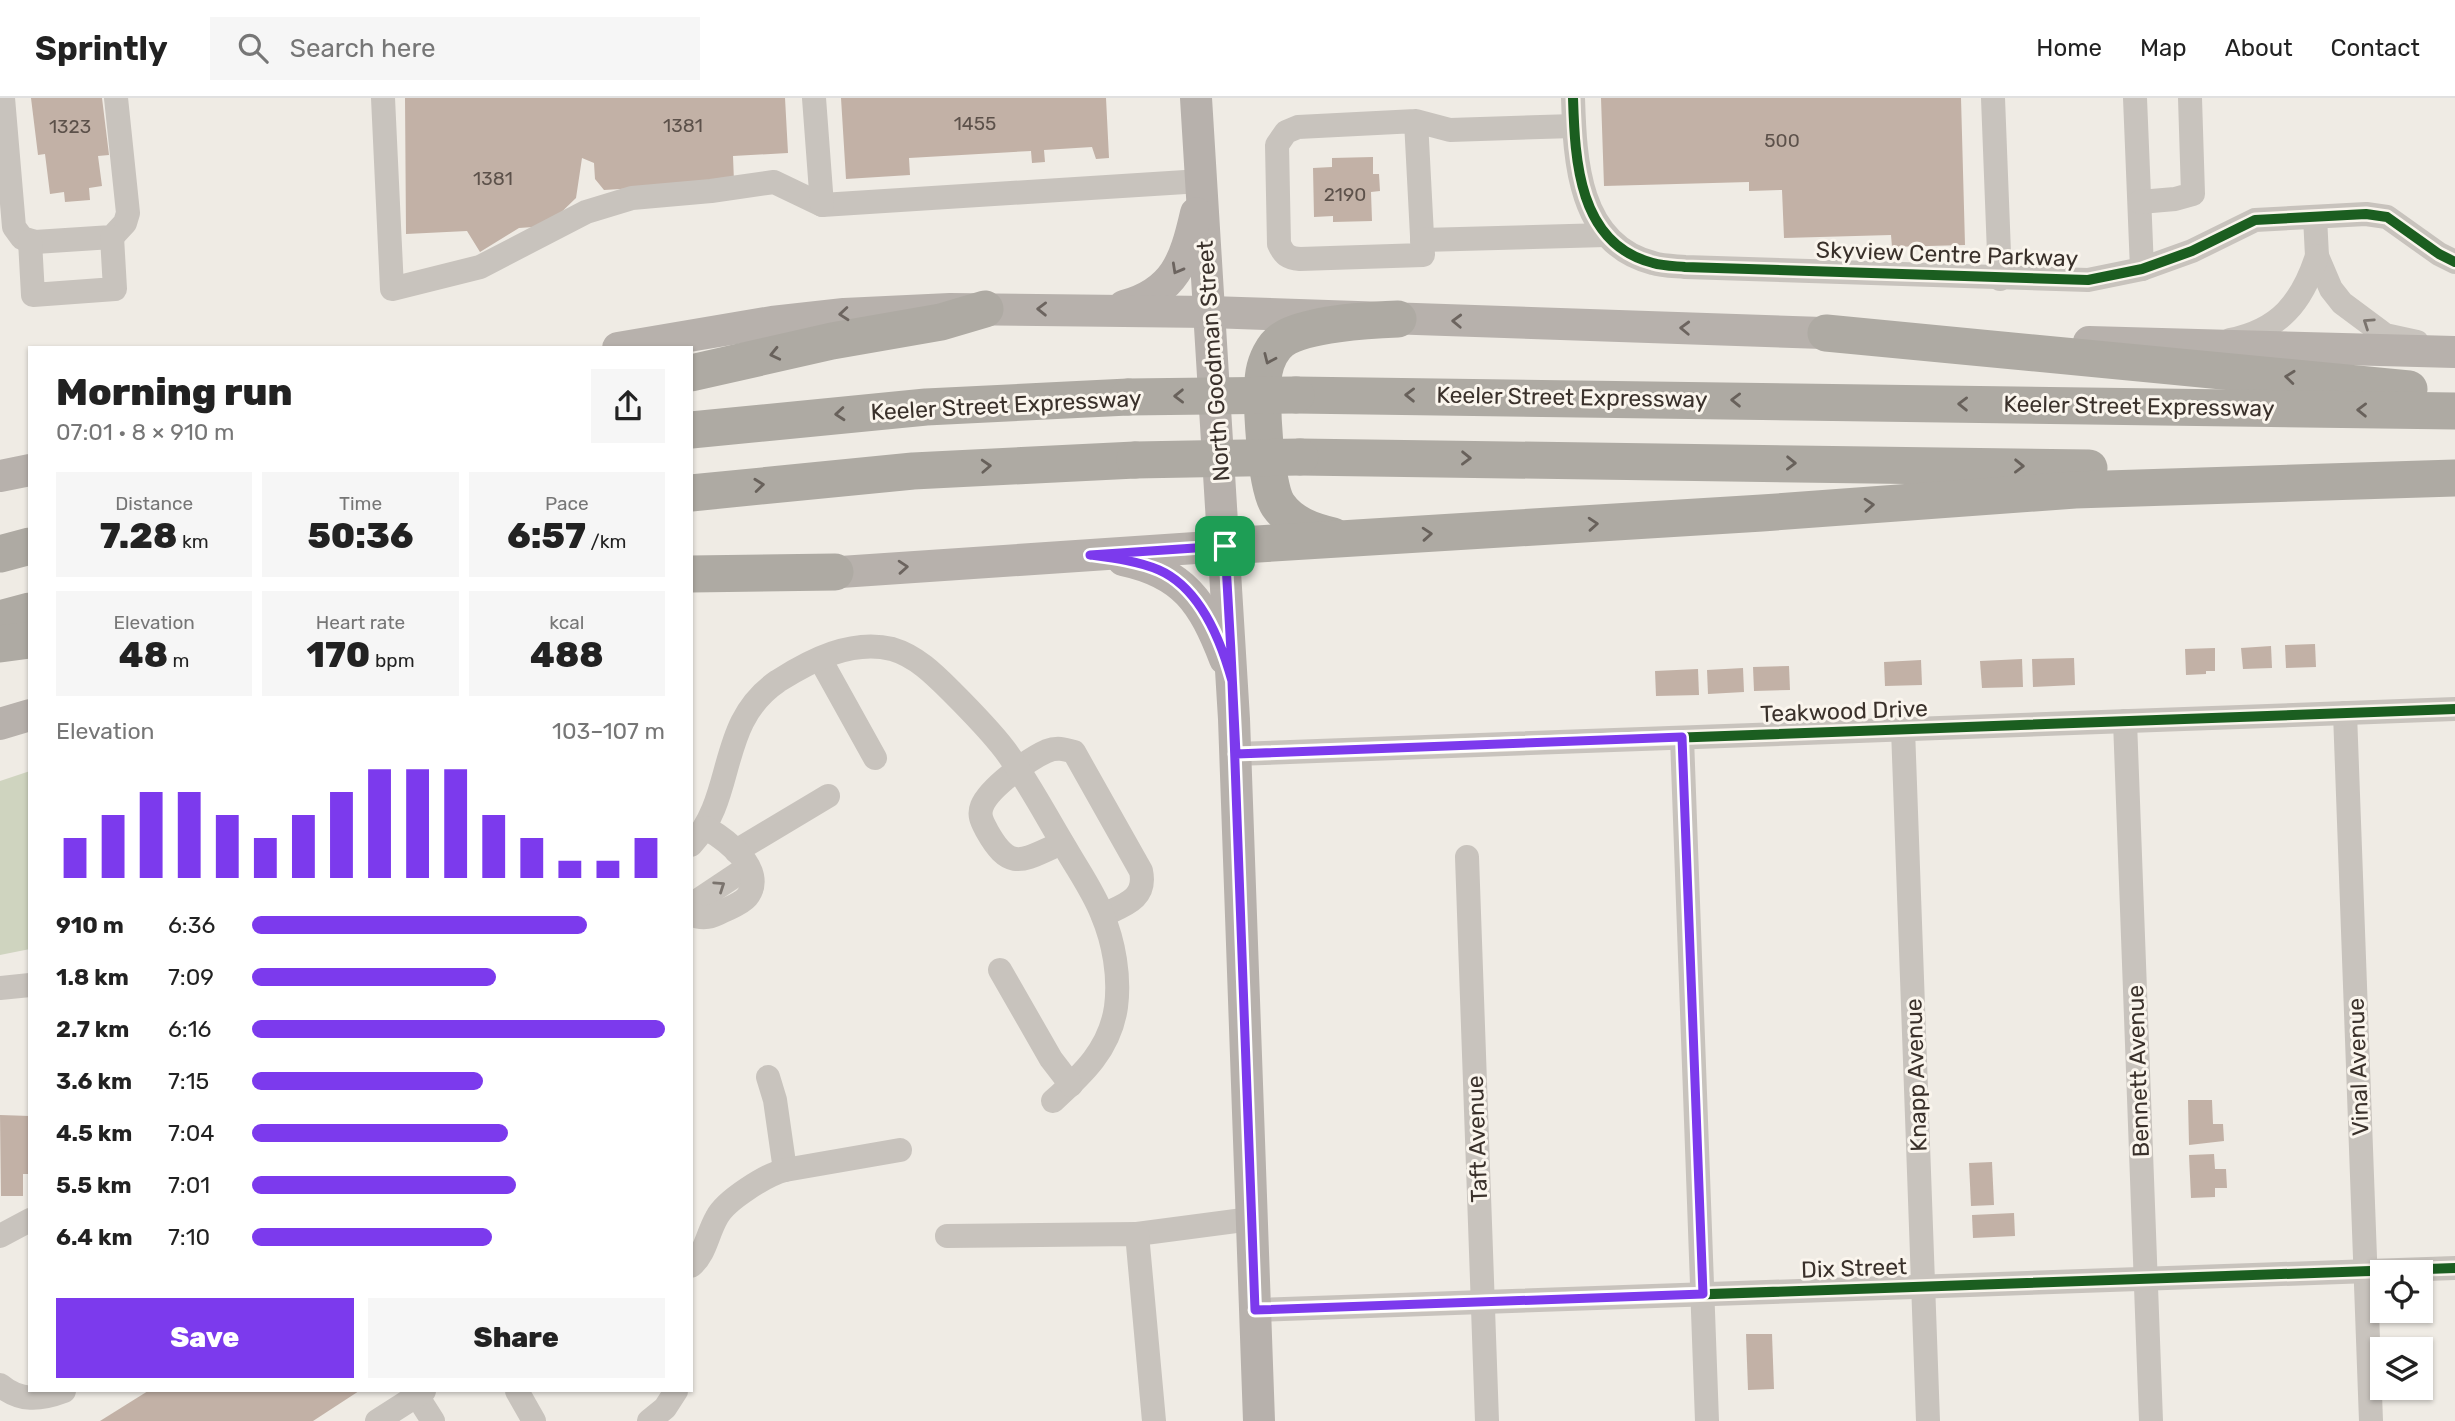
<!DOCTYPE html>
<html lang="en">
<head>
<meta charset="utf-8">
<style>
	:root { --surface:#fff; --page:#f6f6f6; --text:#222; --muted:#767676; --line:#e0e0e0; --accent:#7c3aed }
	body { margin:0; font-family:Rubik,sans-serif; background:var(--page); color:var(--text); height:100vh; display:flex; flex-direction:column; font-size:26px; white-space:nowrap }
	* { box-sizing:border-box; margin:0 }
	p { font-size:23px; color:var(--muted) }
	.icon { flex:none; width:38px; height:38px; fill:none; stroke:currentColor; stroke-width:2; stroke-linecap:round; stroke-linejoin:round }
	.map { position:relative; flex:1; overflow:hidden }
	.drawer { position:absolute; left:28px; top:248px; width:665px; height:1046px; display:flex; flex-direction:column; background:var(--surface); border-radius:0px; box-shadow:0 2px 5px #0004 }
	.drawer>* { flex:none }
	.fabs { position:absolute; left:2370px; top:1162px; display:grid; gap:14px }
	.fabs a { display:grid; place-items:center; width:63px; height:63px; border-radius:0px; background:var(--surface); box-shadow:0 2px 5px #0004; font-size:35px }
	.pin { position:absolute; display:grid; place-items:center; width:60px; height:60px; color:#fff; margin:-30px; border-radius:14px; box-shadow:0 4px 10px #0006 }
	.round { display:grid; place-items:center; flex:none; width:74px; height:74px; border-radius:0px; background:var(--page) }
	.overview { display:flex; align-items:center; justify-content:space-between; height:119px; padding:0 28px }
	h1 { font-size:38px; font-weight:800; line-height:52px }
	.figures { display:grid; grid-template-columns:repeat(3,1fr); gap:10px; height:119px; padding:7px 28px }
	.figures div { display:grid; align-content:center; border-radius:0px; background:var(--page); text-align:center }
	.figures b { font-size:35px; font-weight:800 }
	.figures small { font-size:19px; font-weight:400 }
	.figures p { font-size:19px }
	.chart { height:196px; padding:14px 28px }
	.chart p { display:flex; justify-content:space-between }
	.chart svg { width:100%; height:126px; margin-top:7px; stroke:var(--accent); stroke-width:6 }
	.primary-button { display:flex; gap:14px; margin-top:auto; padding:14px 28px }
	.primary-button a { flex:1; height:80px; border-radius:0px; background:var(--accent); color:#fff; font-size:28px; font-weight:800; line-height:80px; text-align:center }
	.primary-button a+a { background:var(--page); color:var(--text) }
	ul { padding:0 28px; list-style:none; font-size:23px }
	li { display:grid; grid-template-columns:112px 84px 1fr; align-items:center; height:52px }
	li i { height:18px; border-radius:9px; background:var(--accent) }
	header { display:flex; align-items:center; gap:42px; box-sizing:border-box; height:98px; padding:0 35px; background:var(--surface); border-bottom:2px solid var(--line) }
	header strong { font-size:33px }
	nav { display:flex; gap:38px; margin-inline-start:auto; font-size:24px }
	.search { width:490px; height:63px; background:var(--page); display:flex; align-items:center; gap:18px; box-sizing:border-box; padding:0 24px; border-radius:0px; color:var(--muted); font-size:26px }
	.map>svg:first-child { display:block }
</style>
</head>
<body>
<header>
<strong>Sprintly</strong>
<div class="search"><svg class="icon" aria-label="search" viewBox="0 0 24 24"><circle cx="10" cy="10" r="6"/><path d="M15 15l6 6"/></svg>Search here</div>
<nav><a>Home</a><a>Map</a><a>About</a><a>Contact</a></nav>
</header>
<div class="map">
<svg width="2455" height="1323" viewBox="0 0 2455 1323">
	<rect width="100%" height="100%" fill="#efebe4"/>
	<!-- green -->
	<polygon fill="#cfd4bf" points="30,673 30,851 0,857 0,683"/>
	<!-- building -->
	<g fill="#c2b1a6">
		<polygon points="31,0 102,0 109,57 98,58 102,88 89,90 90,102 65,104 64,94 50,96 45,56 38,57"/>
		<polygon points="405,0 785,0 788,55 733,58 734,84 604,92 595,81 594,65 582,60 576,100 547,128 519,130 480,154 467,133 406,136"/>
		<polygon points="841,0 1106,0 1109,60 1096,61 1092,49 1044,52 1045,64 1032,65 1031,53 909,60 910,77 846,81"/>
		<polygon points="1601,0 1961,0 1965,147 1892,149 1891,137 1784,140 1782,92 1749,93 1749,84 1604,88"/>
		<polygon points="1373,59 1373,76 1379,76 1380,93 1371,94 1372,123 1333,124 1333,118 1314,119 1313,70 1332,69 1332,60"/>
		<polygon points="2315,546 2316,569 2286,570 2285,547"/>
		<polygon points="2271,548 2272,570 2243,571 2241,550"/>
		<polygon points="2215,550 2215,573 2206,573 2206,576 2186,577 2185,551"/>
		<polygon points="2074,560 2075,587 2033,589 2032,561"/>
		<polygon points="2022,561 2023,589 1982,590 1980,563"/>
		<polygon points="1921,562 1922,587 1885,588 1884,564"/>
		<polygon points="1789,568 1790,592 1754,593 1753,569"/>
		<polygon points="1743,570 1744,594 1708,596 1707,572"/>
		<polygon points="1698,571 1699,597 1656,598 1655,573"/>
		<polygon points="2188,1002 2212,1002 2213,1026 2223,1026 2224,1043 2189,1047"/>
		<polygon points="0,1017 30,1018 30,1076 23,1076 23,1098 1,1098"/>
		<polygon points="2214,1056 2215,1071 2226,1071 2227,1090 2215,1090 2215,1099 2191,1100 2189,1057"/>
		<polygon points="1992,1064 1994,1107 1971,1108 1969,1065"/>
		<polygon points="2014,1115 2015,1138 1973,1140 1972,1117"/>
		<polygon points="1746,1236 1772,1236 1774,1291 1748,1292"/>
		<polygon points="148,1293 359,1293 313,1323 100,1323"/>
	</g>
	<g fill="none" stroke-linecap="round" stroke-linejoin="round">
		<!-- minor -->
		<g stroke="#c8c3bd" stroke-width="24">
			<polyline points="3,0 14,129 22,140 35,144 112,139 125,125 128,115 116,0"/>
			<polyline points="383,0 392,191 480,169 586,114 632,100 711,93 774,84 822,107 1201,83"/>
			<polyline points="814,0 822,107"/>
			<path d="M1573,0c2,62 5,146 80,165 10,3 21,3 32,4l403,13 54,-11 50,-18 63,-31 111,-6 21,3 52,37 16,8"/>
			<polyline points="1993,0 2000,181"/>
			<polyline points="2135,0 2142,171"/>
			<path d="M1416,23l7,134 -123,4c-12,-1 -16,-4 -21,-15l-2,-99 9,-13 12,-5 118,-6 34,9 124,-4"/>
			<polyline points="2140,104 2175,101 2193,96 2190,0"/>
			<polyline points="2315,119 2317,158 2331,191 2342,205 2385,237 2417,244"/>
			<polyline points="1422,142 1606,137"/>
			<polyline points="30,143 33,197 115,191 112,139"/>
			<path d="M2230,242c50,-10 72,-38 87,-84"/>
			<polyline points="820,561 875,660"/>
			<polyline points="2345,615 2371,1323"/>
			<polyline points="2125,623 2151,1323"/>
			<polyline points="1903,631 1928,1323"/>
			<polyline points="1682,640 1707,1323"/>
			<polyline points="1235,656 2455,611"/>
			<path d="M1062,745c-38,16 -51,31 -75,-12 -4,-8 -9,-15 -5,-25 7,-18 47,-47 65,-55 10,-4 17,-2 27,1l67,119c6,28 -17,34 -38,44"/>
			<path d="M691,747c46,-50 25,-122 87,-164 33,-21 74,-42 114,-32 24,7 42,25 59,42 19,19 38,38 54,59 23,31 41,66 61,99 12,21 27,42 36,65 12,28 18,63 14,93 -6,42 -33,67 -63,94"/>
			<polyline points="736,753 828,698"/>
			<polyline points="1467,759 1487,1323"/>
			<polyline points="691,807 748,769"/>
			<path d="M691,816c12,6 21,3 32,-3 8,-4 18,-7 24,-14 21,-27 -22,-58 -41,-69"/>
			<polyline points="1000,872 1051,961 1071,987"/>
			<polyline points="0,890 30,887"/>
			<polyline points="768,979 775,1002 785,1072"/>
			<polyline points="1137,1136 1251,1121"/>
			<polyline points="0,1138 30,1122"/>
			<polyline points="947,1138 1137,1136 1154,1323"/>
			<path d="M691,1168c15,-13 16,-32 26,-49 9,-17 49,-42 68,-47l115,-20"/>
			<polyline points="1255,1212 2455,1170"/>
			<path d="M0,1287c20,17 40,15 64,6"/>
			<polyline points="414,1293 433,1323"/>
			<polyline points="517,1293 534,1323"/>
			<polyline points="377,1323 424,1293"/>
			<polyline points="649,1323 665,1310 676,1293"/>
		</g>
		<!-- major -->
		<g stroke="#b7b1ac" stroke-width="32">
			<polyline points="1196,0 1234,621 1259,1323"/>
			<path d="M1124,208c51,-14 61,-45 72,-93"/>
			<polyline points="2089,244 2455,254"/>
			<polyline points="618,250 772,224 844,216 950,211 1210,214 1852,236"/>
			<polyline points="0,378 30,372"/>
			<path d="M1123,462c61,13 80,42 102,99"/>
			<polyline points="811,476 1225,448"/>
			<polyline points="0,626 30,617"/>
		</g>
		<!-- highway -->
		<g stroke="#aeaaa3" stroke-width="37">
			<polyline points="1826,235 2409,291"/>
			<polyline points="691,275 832,243 941,224 985,211"/>
			<polyline points="1296,297 2455,313"/>
			<polyline points="691,332 926,309 1128,299"/>
			<polyline points="1300,359 2089,370"/>
			<polyline points="691,395 913,373 1135,362"/>
			<path d="M1333,438c-21,-5 -42,-12 -55,-31 -13,-19 -18,-109 -14,-133 2,-11 8,-25 18,-32 22,-16 88,-20 116,-21"/>
			<polyline points="1225,448 1762,415 2075,392 2455,380"/>
			<polyline points="0,456 30,448"/>
			<polyline points="691,476 835,474"/>
			<polyline points="0,521 30,513"/>
			<polyline points="0,546 30,542"/>
		</g>
		<!-- highway-bridge -->
		<g stroke="#aeaaa3" stroke-width="37">
			<polyline points="1128,299 1296,297"/>
			<polyline points="1135,362 1300,359"/>
		</g>
		<defs>
			<g id="cycleway">
				<path d="M1573,0c2,62 5,146 80,165 10,3 21,3 32,4l403,13 54,-11 50,-18 63,-31 111,-6 21,3 52,37 16,8"/>
				<polyline points="1235,656 2455,611"/>
				<polyline points="1255,1212 2455,1170"/>
			</g>
		</defs>
		<!-- cycleway casing -->
		<use href="#cycleway" stroke="#faf5ed" stroke-width="15"/>
		<!-- cycleway -->
		<use href="#cycleway" stroke="#1b5e20" stroke-width="10"/>
	</g>
	<!-- one-way arrows -->
	<defs><path id="oneway-chevron" d="M-2-3.5L2.5 0L-2 3.5" fill="none" stroke-width="1.6" stroke-linecap="round" stroke-linejoin="round" transform="scale(1.75)"/></defs>
	<g stroke="#6c645f">
		<use href="#oneway-chevron" transform="translate(1177 171) rotate(119)"/>
		<use href="#oneway-chevron" transform="translate(1042 211) rotate(-179)"/>
		<use href="#oneway-chevron" transform="translate(844 216) rotate(175)"/>
		<use href="#oneway-chevron" transform="translate(1457 223) rotate(-178)"/>
		<use href="#oneway-chevron" transform="translate(1685 230) rotate(-178)"/>
		<use href="#oneway-chevron" transform="translate(903 469) rotate(-4)"/>
	</g>
	<g stroke="#7a736d">
		<use href="#oneway-chevron" transform="translate(2368 225) rotate(-146)"/>
		<use href="#oneway-chevron" transform="translate(720 788) rotate(-34)"/>
	</g>
	<g stroke="#68615b">
		<use href="#oneway-chevron" transform="translate(775 256) rotate(167)"/>
		<use href="#oneway-chevron" transform="translate(1269 261) rotate(114)"/>
		<use href="#oneway-chevron" transform="translate(2290 279) rotate(-174)"/>
		<use href="#oneway-chevron" transform="translate(1410 297) rotate(-179)"/>
		<use href="#oneway-chevron" transform="translate(1179 298) rotate(179)"/>
		<use href="#oneway-chevron" transform="translate(1736 302) rotate(-179)"/>
		<use href="#oneway-chevron" transform="translate(1963 306) rotate(-179)"/>
		<use href="#oneway-chevron" transform="translate(2362 312) rotate(-179)"/>
		<use href="#oneway-chevron" transform="translate(840 316) rotate(175)"/>
		<use href="#oneway-chevron" transform="translate(1466 360) rotate(1)"/>
		<use href="#oneway-chevron" transform="translate(1791 365) rotate(1)"/>
		<use href="#oneway-chevron" transform="translate(986 368) rotate(-3)"/>
		<use href="#oneway-chevron" transform="translate(2019 368) rotate(1)"/>
		<use href="#oneway-chevron" transform="translate(759 387) rotate(-6)"/>
		<use href="#oneway-chevron" transform="translate(1869 407) rotate(-4)"/>
		<use href="#oneway-chevron" transform="translate(1593 426) rotate(-4)"/>
		<use href="#oneway-chevron" transform="translate(1427 436) rotate(-4)"/>
	</g>
	<g fill="none" stroke-linecap="round" stroke-linejoin="round">
		<defs>
			<path id="route" d="M1225,448l-135,9c23,3 48,6 69,15 41,18 62,71 73,111l23,629 448,-16 -21,-557 -446,17c-3,-69 -7,-139 -11,-208"/>
		</defs>
		<!-- route casing -->
		<use href="#route" stroke="#fff" stroke-width="14"/>
		<!-- route -->
		<use href="#route" stroke="#7c3aed" stroke-width="9"/>
	</g>
	<g text-anchor="middle" stroke-width="6" stroke-linejoin="round" paint-order="stroke">
		<!-- number labels -->
		<g font-size="19" fill="#5c514a">
			<text x="975" y="32">1455</text>
			<text x="683" y="34">1381</text>
			<text x="70" y="35">1323</text>
			<text x="1782" y="49">500</text>
			<text x="493" y="87">1381</text>
			<text x="1345" y="103">2190</text>
		</g>
		<!-- street labels -->
		<g font-size="23" fill="#3a312b" stroke="#faf5ed">
			<text transform="translate(1947 156) rotate(2)" y="8">Skyview Centre Parkway</text>
			<text transform="translate(1213 263) rotate(-94)" y="8">North Goodman Street</text>
			<text transform="translate(1572 299) rotate(1)" y="8">Keeler Street Expressway</text>
			<text transform="translate(1006 307) rotate(-3)" y="8">Keeler Street Expressway</text>
			<text transform="translate(2139 308) rotate(1)" y="8">Keeler Street Expressway</text>
			<text transform="translate(1844 613) rotate(-2)" y="8">Teakwood Drive</text>
			<text transform="translate(2358 969) rotate(-92)" y="8">Vinal Avenue</text>
			<text transform="translate(2138 973) rotate(-92)" y="8">Bennett Avenue</text>
			<text transform="translate(1916 977) rotate(-92)" y="8">Knapp Avenue</text>
			<text transform="translate(1477 1041) rotate(-92)" y="8">Taft Avenue</text>
			<text transform="translate(1854 1170) rotate(-2)" y="8">Dix Street</text>
		</g>
	</g>
</svg>
<div class="fabs">
<a><svg class="icon" aria-label="locate" viewBox="0 0 24 24"><circle cx="12" cy="12" r="6"/><path d="M12 2v4M12 18v4M2 12h4M18 12h4"/></svg></a>
<a><svg class="icon" aria-label="layers" viewBox="0 0 24 24"><path d="M12 4l9 5-9 5-9-5zM3 14l9 5 9-5"/></svg></a>
</div>
<div class="pin" style="left:1225px;top:448px;background:#1e9e55"><svg class="icon" aria-label="arrive" viewBox="0 0 24 24"><path d="M6 21V4h12l-3 4 3 4H6"/></svg></div>
<section class="drawer">
<div class="overview"><div><h1>Morning run</h1><p>07:01 · 8 × 910 m</p></div><a class="round"><svg class="icon" aria-label="share" viewBox="0 0 24 24"><path d="M12 15V3M7 8l5-5 5 5M5 13v7h14v-7"/></svg></a></div>
<div class="figures">
<div><p>Distance</p><b>7.28<small> km</small></b></div>
<div><p>Time</p><b>50:36</b></div>
<div><p>Pace</p><b>6:57<small> /km</small></b></div>
</div>
<div class="figures">
<div><p>Elevation</p><b>48<small> m</small></b></div>
<div><p>Heart rate</p><b>170<small> bpm</small></b></div>
<div><p>kcal</p><b>488</b></div>
</div>
<div class="chart"><p><span>Elevation</span>103–107 m</p>
<svg viewBox="0 0 160 44" preserveAspectRatio="none"><path d="M5 44V30M15 44V22M25 44V14M35 44V14M45 44V22M55 44V30M65 44V22M75 44V14M85 44V6M95 44V6M105 44V6M115 44V22M125 44V30M135 44V38M145 44V38M155 44V30"/></svg>
</div>
<ul>
<li><b>910 m</b>6:36<i style="width:81%"></i></li>
<li><b>1.8 km</b>7:09<i style="width:59%"></i></li>
<li><b>2.7 km</b>6:16<i style="width:100%"></i></li>
<li><b>3.6 km</b>7:15<i style="width:56%"></i></li>
<li><b>4.5 km</b>7:04<i style="width:62%"></i></li>
<li><b>5.5 km</b>7:01<i style="width:64%"></i></li>
<li><b>6.4 km</b>7:10<i style="width:58%"></i></li>
</ul>
<div class="primary-button"><a>Save</a><a>Share</a></div>
</section>
</div>
</body>
</html>
